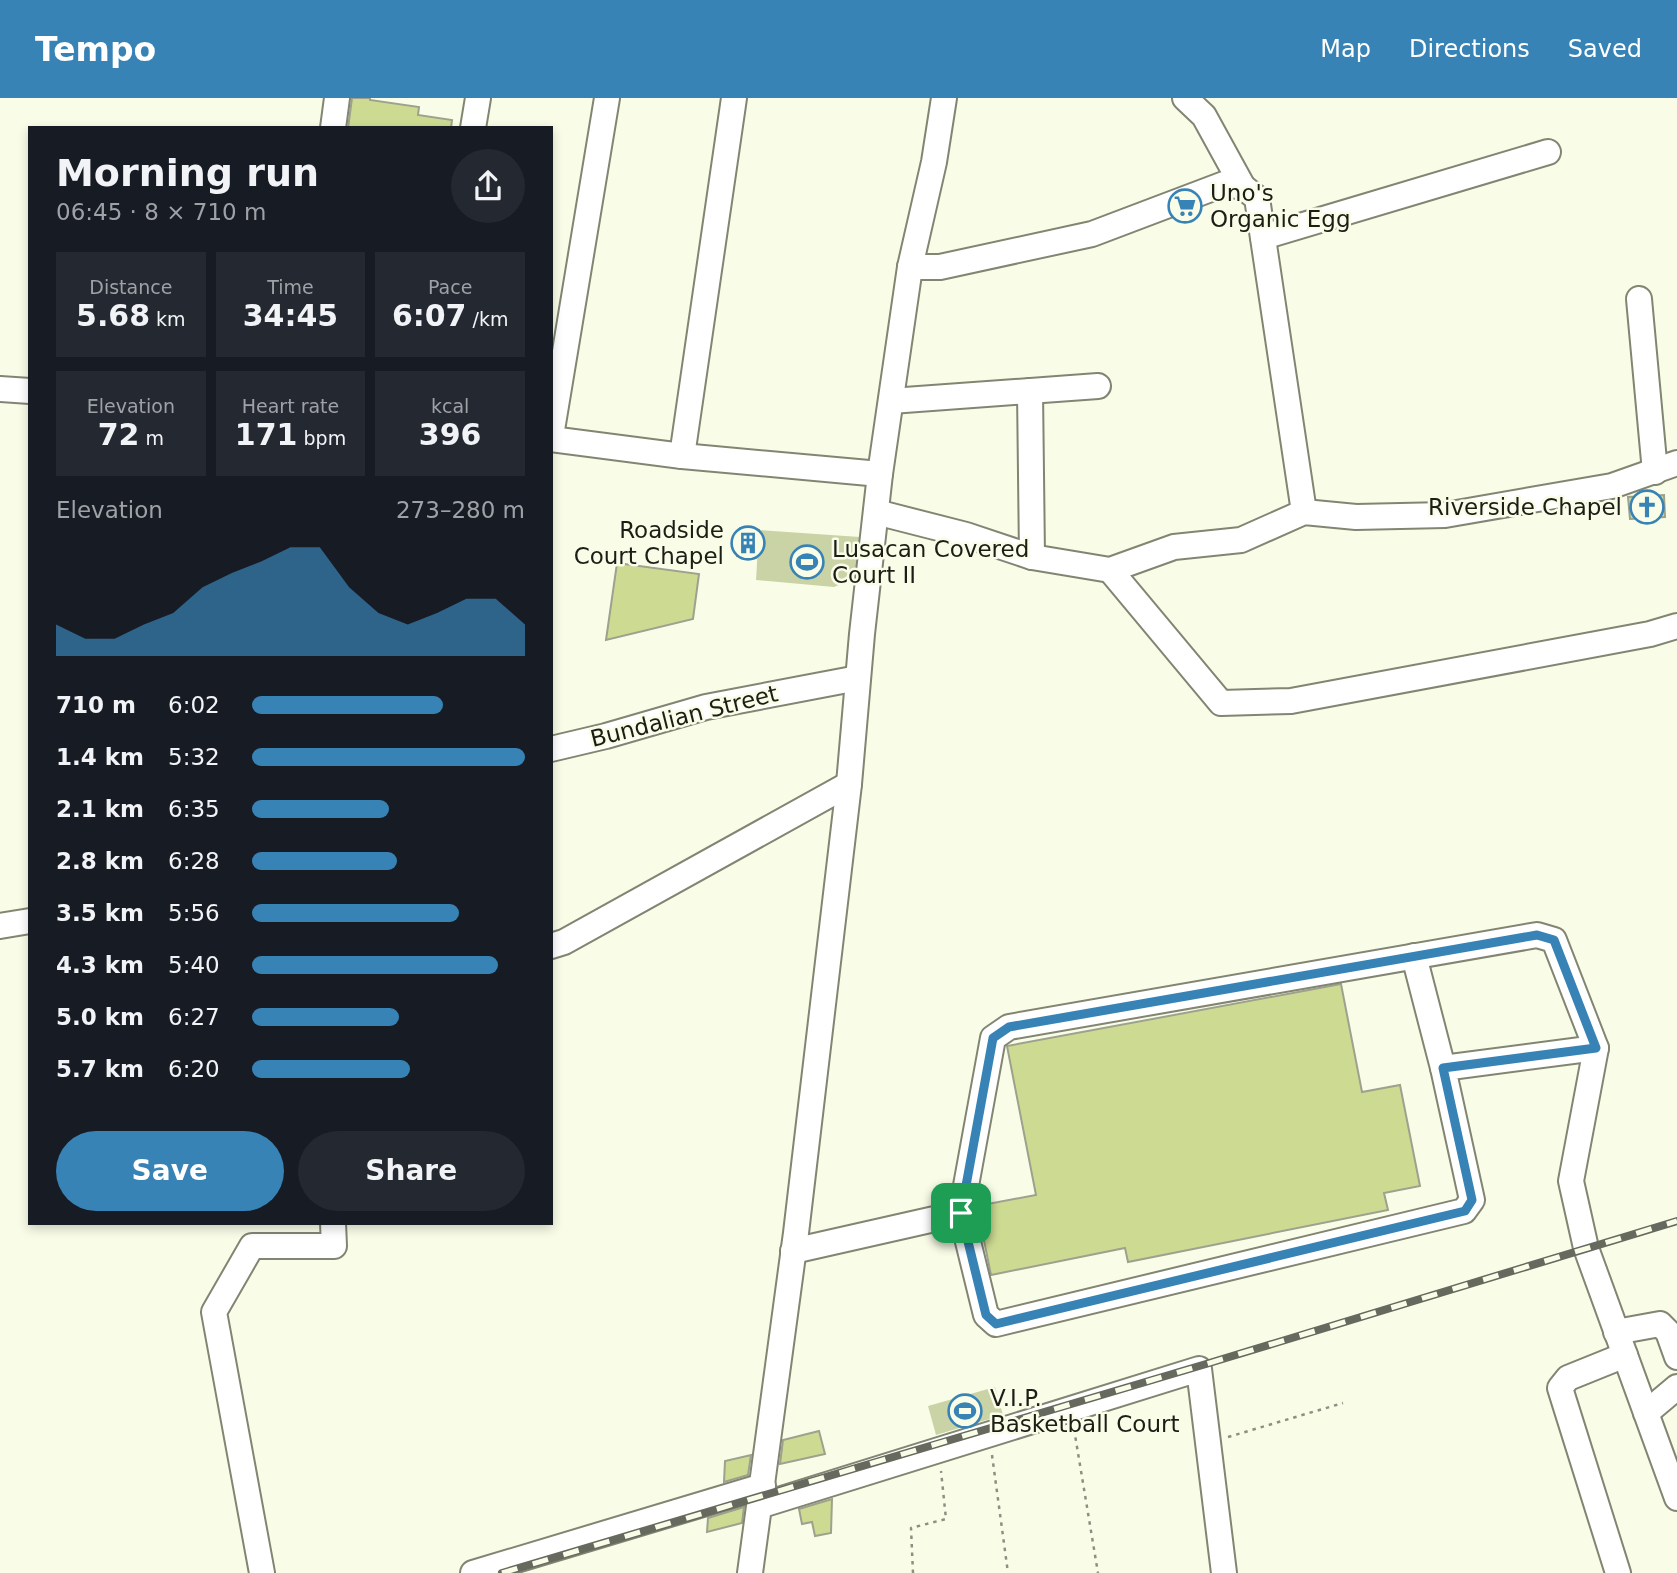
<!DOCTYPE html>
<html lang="en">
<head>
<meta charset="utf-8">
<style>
	:root { --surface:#171b24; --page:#242831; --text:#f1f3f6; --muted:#9ea1a6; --accent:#3883b6 }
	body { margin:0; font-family:"DejaVu Sans",sans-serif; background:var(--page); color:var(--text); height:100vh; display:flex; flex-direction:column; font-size:26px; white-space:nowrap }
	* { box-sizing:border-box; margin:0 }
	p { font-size:23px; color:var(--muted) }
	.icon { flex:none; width:38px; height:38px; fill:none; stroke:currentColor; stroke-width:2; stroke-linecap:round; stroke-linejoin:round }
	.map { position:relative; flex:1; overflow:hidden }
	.side { position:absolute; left:28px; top:28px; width:525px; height:1099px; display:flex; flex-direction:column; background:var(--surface); border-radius:0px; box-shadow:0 4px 10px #0003 }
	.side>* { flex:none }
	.pin { position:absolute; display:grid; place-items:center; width:60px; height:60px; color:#fff; margin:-30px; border-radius:14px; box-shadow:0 4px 10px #0006 }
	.round { display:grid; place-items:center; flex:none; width:74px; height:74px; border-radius:37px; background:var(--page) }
	.head { display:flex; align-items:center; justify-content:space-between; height:119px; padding:0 28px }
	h1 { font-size:38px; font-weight:700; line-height:52px }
	.metrics { display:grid; grid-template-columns:repeat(3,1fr); gap:10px; height:119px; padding:7px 28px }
	.metrics div { display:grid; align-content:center; border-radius:0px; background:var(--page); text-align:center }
	.metrics b { font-size:30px; font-weight:700 }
	.metrics small { font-size:19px; font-weight:400 }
	.metrics p { font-size:19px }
	.chart { height:196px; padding:14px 28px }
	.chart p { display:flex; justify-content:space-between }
	.chart svg { width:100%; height:126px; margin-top:7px; fill:var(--accent); opacity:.7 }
	.action { display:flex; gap:14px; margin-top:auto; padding:14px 28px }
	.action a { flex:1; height:80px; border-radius:42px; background:var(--accent); color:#fff; font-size:28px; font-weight:700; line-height:80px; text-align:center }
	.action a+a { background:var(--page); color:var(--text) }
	ul { padding:0 28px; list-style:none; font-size:23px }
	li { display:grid; grid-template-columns:112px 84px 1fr; align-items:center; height:52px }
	li i { height:18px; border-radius:9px; background:var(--accent) }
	header { display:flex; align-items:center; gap:42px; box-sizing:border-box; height:98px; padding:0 35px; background:var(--accent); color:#fff }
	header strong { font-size:33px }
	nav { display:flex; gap:38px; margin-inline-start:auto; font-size:24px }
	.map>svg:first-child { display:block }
</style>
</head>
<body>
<header>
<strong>Tempo</strong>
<nav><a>Map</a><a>Directions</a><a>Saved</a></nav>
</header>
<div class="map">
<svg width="1677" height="1475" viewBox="0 0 1677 1475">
	<rect width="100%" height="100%" fill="#f9fde8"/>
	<!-- green -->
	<g fill="#cad3a6">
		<polygon points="759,432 860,439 857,469 851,482 834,489 756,482"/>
		<polygon points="995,1289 1003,1317 936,1337 928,1308"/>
	</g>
	<!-- building -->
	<g fill="#cddb92" stroke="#9da18d" stroke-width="2">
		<polygon points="352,0 370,0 370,2 419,9 418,17 452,22 451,30 348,30"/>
		<polygon points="1664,397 1665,419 1630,421 1628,399"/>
		<polygon points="740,430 759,432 756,460 737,458"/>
		<polygon points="617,465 699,476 693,521 606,542"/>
		<polygon points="1341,886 1362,994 1400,987 1420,1088 1384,1095 1388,1112 1128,1164 1125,1150 991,1177 977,1108 1036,1097 1007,948"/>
		<polygon points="819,1333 825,1356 780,1366 783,1342"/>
		<polygon points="751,1357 748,1377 724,1384 725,1363"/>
		<polygon points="832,1401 831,1435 815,1438 812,1424 802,1426 799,1411"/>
		<polygon points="744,1409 742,1425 707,1434 708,1420"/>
	</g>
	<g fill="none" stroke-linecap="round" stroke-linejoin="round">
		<defs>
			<g id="minor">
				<polyline points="1185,0 1204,18 1243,89"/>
				<polyline points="333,30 337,0"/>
				<polyline points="473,30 478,0"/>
				<polyline points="1263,139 1548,54"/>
				<polyline points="910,169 940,169 1092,136 1224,86 1243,89 1257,100 1304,414"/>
				<polyline points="1639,201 1655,374"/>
				<polyline points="0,291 30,293"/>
				<polyline points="1030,293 1032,459"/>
				<polyline points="891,303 1098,288"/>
				<polyline points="551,338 607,0"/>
				<polyline points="551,341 682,358 880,376"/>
				<polyline points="682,358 734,0"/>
				<polyline points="876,414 966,437 1032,459 1110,472 1174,449 1241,442 1304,414 1356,419 1445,417 1612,388 1677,365"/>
				<polyline points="1110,472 1221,605 1291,603 1650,536 1677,528"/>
				<polyline points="551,651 606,638 706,609 858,580"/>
				<polyline points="0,828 30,823"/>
				<polyline points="551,848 564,844 849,686"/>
				<polyline points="1414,858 1443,970"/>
				<polyline points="961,1115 986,1217 996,1226 1464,1113 1472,1102 1443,970 1596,950"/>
				<polyline points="793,1153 961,1115 993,940 1009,929 1537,837 1554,842 1596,950 1571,1083 1586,1150 1677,1400"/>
				<polyline points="1616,1234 1660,1226 1668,1234 1677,1259"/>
				<polyline points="1646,1315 1677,1289"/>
				<polyline points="759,1408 1199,1271 1224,1475"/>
				<polyline points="262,1475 214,1214 252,1148 334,1148 333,1125"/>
				<polyline points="473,1475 763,1388"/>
				<polyline points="750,1475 796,1135 849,686 862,536 880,376 910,169 934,64 944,0"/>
				<polyline points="1618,1475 1560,1290 1568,1280 1625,1257"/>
			</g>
		</defs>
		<!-- minor casing -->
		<use href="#minor" stroke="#818572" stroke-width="28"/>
		<!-- path -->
		<g stroke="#8d9081" stroke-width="2.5" stroke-dasharray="3.5 5" stroke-linecap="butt">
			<polyline points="1074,1331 1098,1475"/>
			<polyline points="1228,1339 1343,1305"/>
			<polyline points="992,1357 1008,1475"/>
			<polyline points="913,1475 911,1430 946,1421 941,1373"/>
		</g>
		<!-- minor -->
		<use href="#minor" stroke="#fff" stroke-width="24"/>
		<defs>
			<polyline id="rail" points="502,1475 1206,1266 1677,1123"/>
		</defs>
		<!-- rail casing -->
		<use href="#rail" stroke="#66695d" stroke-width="8"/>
		<!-- rail -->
		<use href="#rail" stroke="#f9fde8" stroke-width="5" stroke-dasharray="16" stroke-linecap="butt"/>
	</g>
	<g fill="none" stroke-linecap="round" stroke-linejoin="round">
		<defs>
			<polygon id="route" points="1537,837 1554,842 1596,950 1443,970 1472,1102 1465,1113 996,1226 986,1217 961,1115 993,940 1009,929"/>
		</defs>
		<!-- route casing -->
		<use href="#route" stroke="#fff" stroke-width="14"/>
		<!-- route -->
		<use href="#route" stroke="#3883b6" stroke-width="9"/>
	</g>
	<!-- icons -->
	<defs>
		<symbol id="supermarket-ring" viewBox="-11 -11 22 22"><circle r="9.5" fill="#f9fde8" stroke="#3883b6" stroke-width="1.5"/><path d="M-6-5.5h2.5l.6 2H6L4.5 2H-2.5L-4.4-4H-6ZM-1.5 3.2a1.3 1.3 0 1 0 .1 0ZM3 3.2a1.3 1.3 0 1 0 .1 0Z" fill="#3883b6"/></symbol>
		<symbol id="church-ring" viewBox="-11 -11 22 22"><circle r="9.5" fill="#f9fde8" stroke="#3883b6" stroke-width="1.5"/><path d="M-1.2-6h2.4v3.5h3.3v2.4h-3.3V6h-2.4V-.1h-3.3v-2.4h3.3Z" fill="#3883b6"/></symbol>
		<symbol id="building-ring" viewBox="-11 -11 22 22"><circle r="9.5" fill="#f9fde8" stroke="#3883b6" stroke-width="1.5"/><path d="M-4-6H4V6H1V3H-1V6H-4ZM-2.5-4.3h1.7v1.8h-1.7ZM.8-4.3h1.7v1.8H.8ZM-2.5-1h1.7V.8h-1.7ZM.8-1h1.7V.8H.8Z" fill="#3883b6"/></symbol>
		<symbol id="stadium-ring" viewBox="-11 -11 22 22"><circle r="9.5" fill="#f9fde8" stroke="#3883b6" stroke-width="1.5"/><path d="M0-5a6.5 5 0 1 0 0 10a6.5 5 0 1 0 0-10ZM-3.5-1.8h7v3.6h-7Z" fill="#3883b6"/></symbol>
	</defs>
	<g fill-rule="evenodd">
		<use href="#supermarket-ring" x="1166" y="89" width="38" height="38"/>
		<use href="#church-ring" x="1628" y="390" width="38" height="38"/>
		<use href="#building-ring" x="729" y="426" width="38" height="38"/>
		<use href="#stadium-ring" x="788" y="445" width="38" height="38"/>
		<use href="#stadium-ring" x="946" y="1294" width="38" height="38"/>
	</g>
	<g text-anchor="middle" stroke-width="5" stroke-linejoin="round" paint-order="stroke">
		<!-- poi labels -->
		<g font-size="23" fill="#1c1e16" stroke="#f9fde8" text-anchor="start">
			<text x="1210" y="103">Uno's<tspan x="1210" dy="26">Organic Egg</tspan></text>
			<text x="1622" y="417" text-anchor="end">Riverside Chapel</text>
			<text x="724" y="440" text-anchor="end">Roadside<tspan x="724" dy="26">Court Chapel</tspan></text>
			<text x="832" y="459">Lusacan Covered<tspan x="832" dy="26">Court II</tspan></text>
			<text x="990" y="1308">V.I.P.<tspan x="990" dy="26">Basketball Court</tspan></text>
		</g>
		<!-- street labels -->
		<g font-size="23" fill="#1c1e16" stroke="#f9fde8">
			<text transform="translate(684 618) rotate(-14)" y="8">Bundalian Street</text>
		</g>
	</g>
</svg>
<div class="pin" style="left:961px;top:1115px;background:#1e9e55"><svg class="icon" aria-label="arrive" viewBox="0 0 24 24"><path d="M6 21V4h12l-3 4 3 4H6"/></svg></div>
<section class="side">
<div class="head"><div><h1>Morning run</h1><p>06:45 · 8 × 710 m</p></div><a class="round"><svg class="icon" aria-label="share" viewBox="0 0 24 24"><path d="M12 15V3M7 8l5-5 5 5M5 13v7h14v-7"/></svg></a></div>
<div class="metrics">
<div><p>Distance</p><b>5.68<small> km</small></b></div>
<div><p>Time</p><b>34:45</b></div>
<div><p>Pace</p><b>6:07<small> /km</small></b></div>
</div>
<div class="metrics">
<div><p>Elevation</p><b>72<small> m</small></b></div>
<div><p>Heart rate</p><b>171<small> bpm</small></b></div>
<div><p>kcal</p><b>396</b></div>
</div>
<div class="chart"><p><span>Elevation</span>273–280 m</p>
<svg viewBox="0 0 160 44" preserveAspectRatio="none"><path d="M0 44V33L10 38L20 38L30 33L40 29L50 20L60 15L70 11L80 6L90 6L100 20L110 29L120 33L130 29L140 24L150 24L160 33V44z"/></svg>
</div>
<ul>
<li><b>710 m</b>6:02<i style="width:70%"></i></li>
<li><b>1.4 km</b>5:32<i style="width:100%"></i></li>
<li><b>2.1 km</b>6:35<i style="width:50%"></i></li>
<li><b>2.8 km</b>6:28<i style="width:53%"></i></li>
<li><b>3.5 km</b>5:56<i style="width:76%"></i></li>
<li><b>4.3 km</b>5:40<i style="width:90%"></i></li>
<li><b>5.0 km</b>6:27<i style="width:54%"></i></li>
<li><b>5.7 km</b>6:20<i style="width:58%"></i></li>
</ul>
<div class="action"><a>Save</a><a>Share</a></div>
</section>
</div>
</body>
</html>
